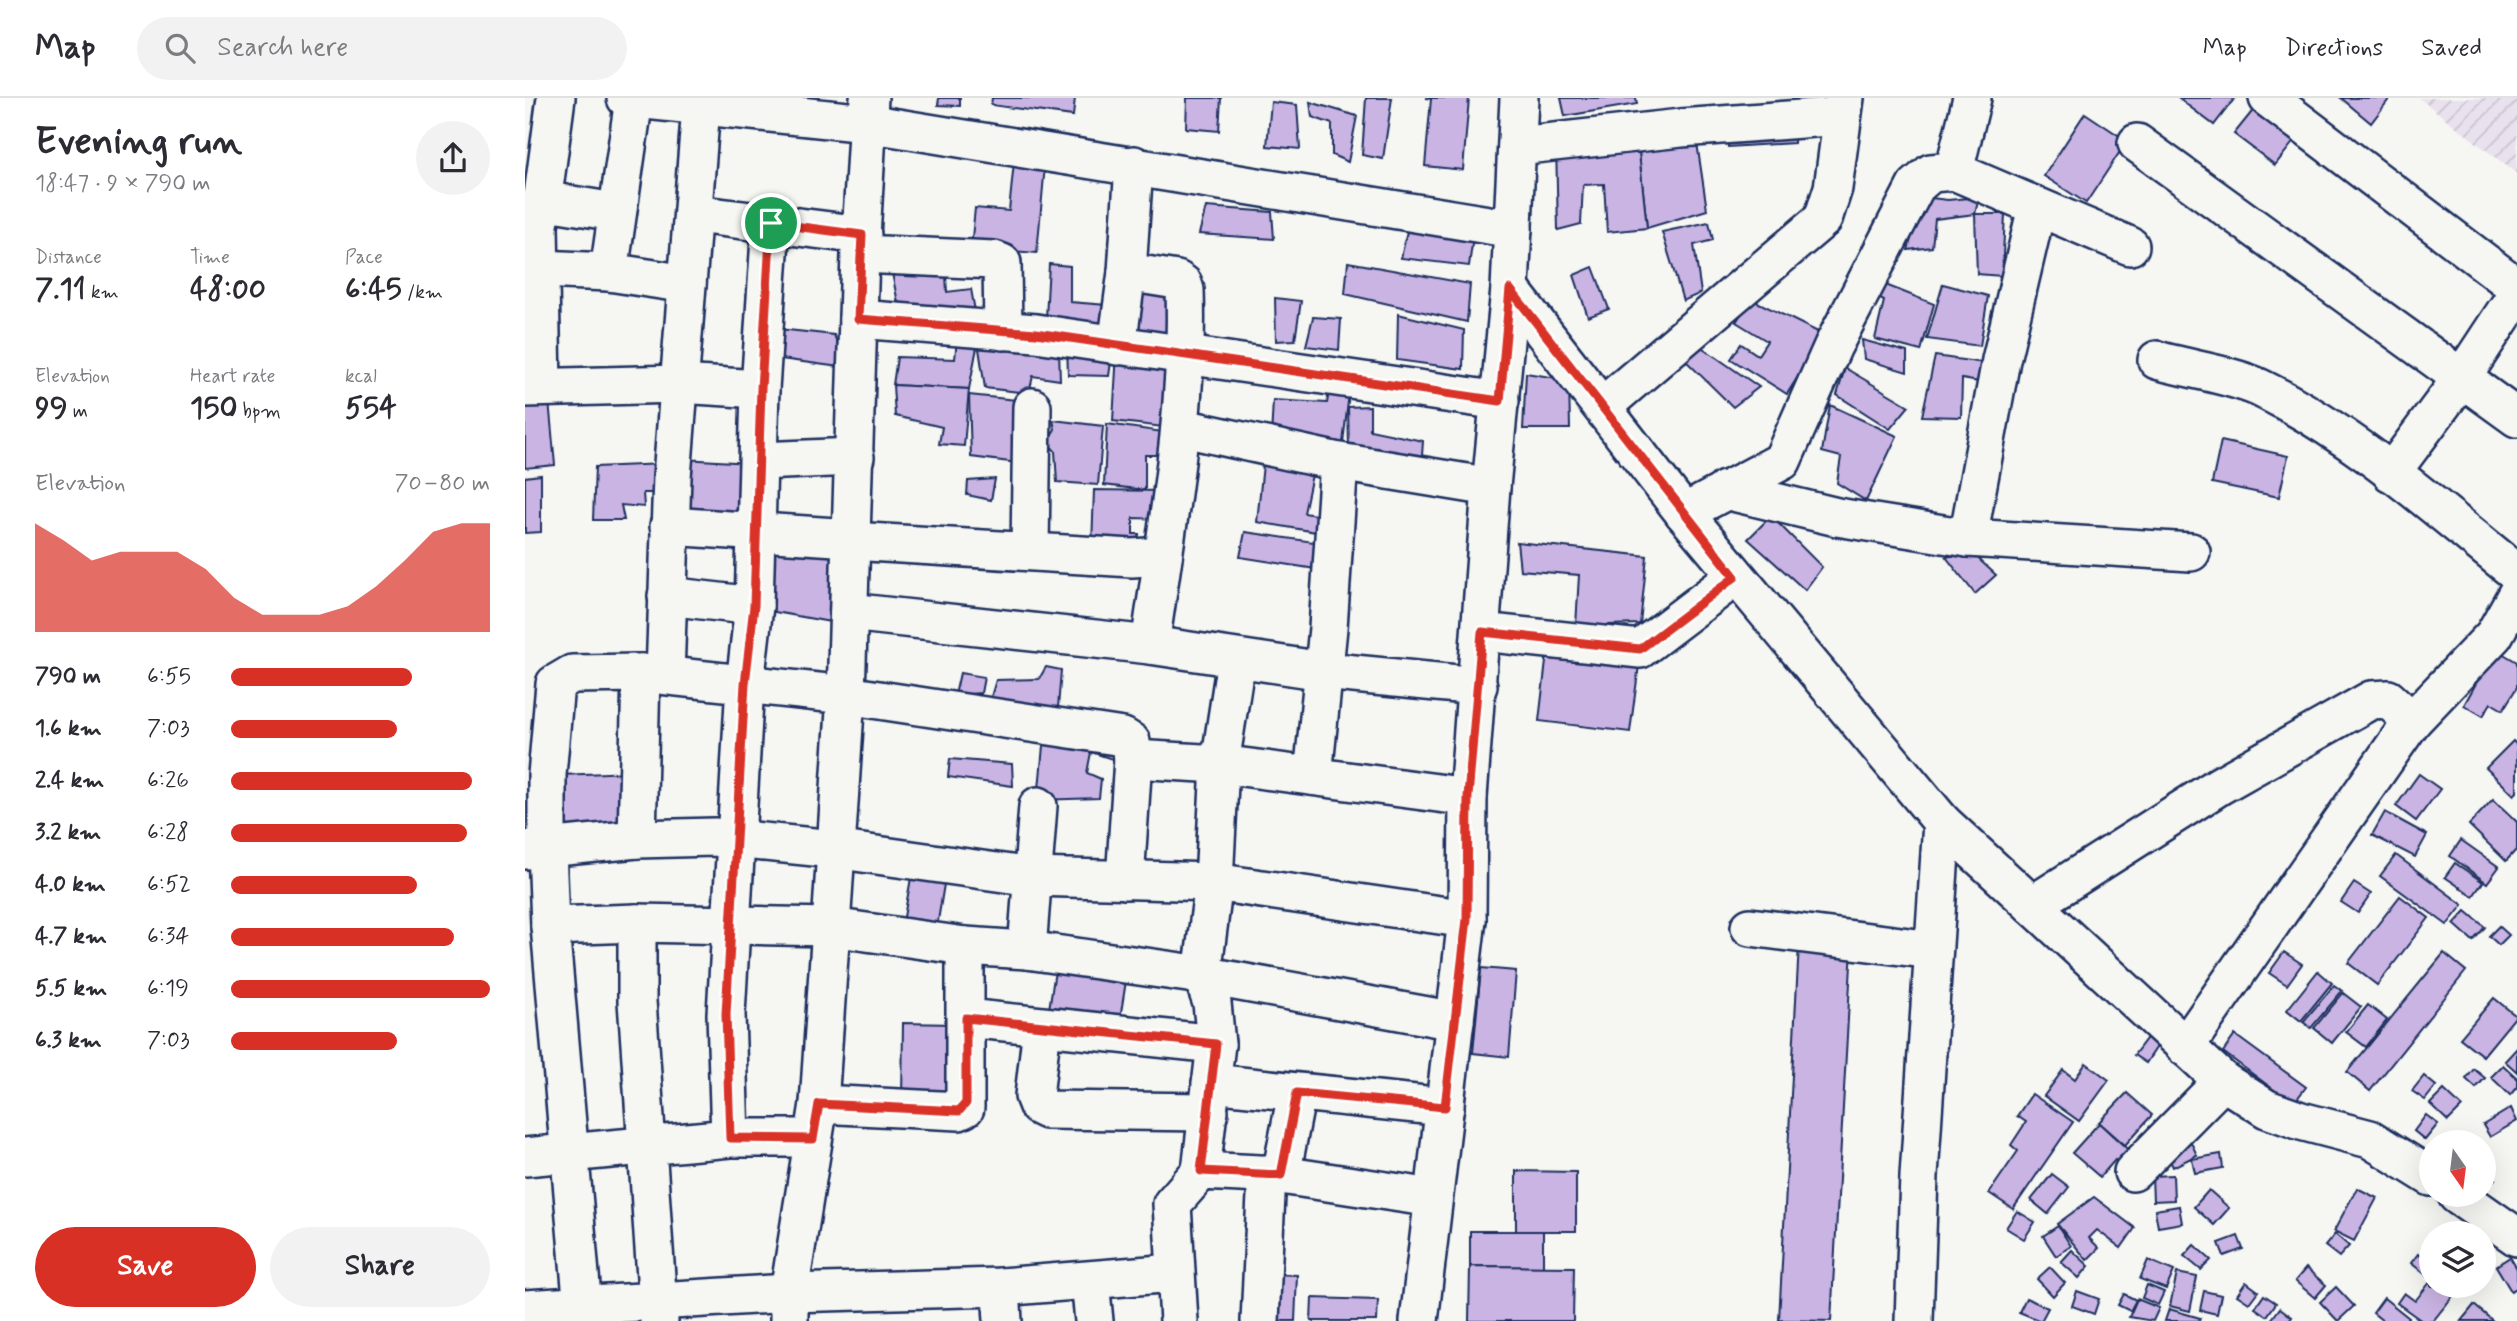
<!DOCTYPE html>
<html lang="en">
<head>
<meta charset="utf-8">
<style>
	:root { --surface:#fff; --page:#f2f2f3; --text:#2b2b33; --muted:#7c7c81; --line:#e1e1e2; --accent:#d93025 }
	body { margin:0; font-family:Mynerve,sans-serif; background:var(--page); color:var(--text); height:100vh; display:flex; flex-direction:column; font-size:26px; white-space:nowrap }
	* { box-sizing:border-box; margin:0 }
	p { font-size:23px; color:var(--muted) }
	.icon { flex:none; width:38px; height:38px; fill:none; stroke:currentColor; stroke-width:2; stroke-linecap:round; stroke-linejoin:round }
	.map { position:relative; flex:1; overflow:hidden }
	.sheet { display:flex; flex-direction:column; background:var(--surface); width:525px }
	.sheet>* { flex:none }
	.needle { width:46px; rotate:166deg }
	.fabs { position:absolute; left:1894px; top:1032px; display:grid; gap:14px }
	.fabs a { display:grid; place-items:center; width:77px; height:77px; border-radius:50%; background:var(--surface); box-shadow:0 7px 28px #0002; font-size:35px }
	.pin { position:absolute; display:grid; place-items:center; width:60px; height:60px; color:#fff; margin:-30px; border:4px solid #fff; border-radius:50%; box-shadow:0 2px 7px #0007 }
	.round { display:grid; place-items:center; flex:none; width:74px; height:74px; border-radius:37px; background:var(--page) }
	.head { display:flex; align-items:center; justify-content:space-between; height:119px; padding:0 35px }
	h1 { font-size:38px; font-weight:800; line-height:52px }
	.metrics { display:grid; grid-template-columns:repeat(3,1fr); gap:10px; height:119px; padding:7px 35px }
	.metrics div { display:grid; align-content:center }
	.metrics b { font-size:30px; font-weight:800 }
	.metrics small { font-size:19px; font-weight:400 }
	.metrics p { font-size:19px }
	.chart { height:196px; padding:14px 35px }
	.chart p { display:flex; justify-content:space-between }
	.chart svg { width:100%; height:126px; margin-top:7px; fill:var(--accent); opacity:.7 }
	.action { display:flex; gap:14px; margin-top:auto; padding:14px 35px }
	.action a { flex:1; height:80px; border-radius:42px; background:var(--accent); color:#fff; font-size:28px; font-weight:800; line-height:80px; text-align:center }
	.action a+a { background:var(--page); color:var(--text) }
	ul { padding:0 35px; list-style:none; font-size:23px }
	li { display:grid; grid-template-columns:112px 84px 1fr; align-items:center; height:52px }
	li i { height:18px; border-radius:9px; background:var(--accent) }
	header { display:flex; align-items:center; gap:42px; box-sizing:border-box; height:98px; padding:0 35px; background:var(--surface); border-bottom:2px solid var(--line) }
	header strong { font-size:33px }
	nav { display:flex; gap:38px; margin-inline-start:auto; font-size:24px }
	.search { width:490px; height:63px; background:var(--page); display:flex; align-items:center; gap:18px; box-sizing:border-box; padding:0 24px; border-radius:38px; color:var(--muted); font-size:26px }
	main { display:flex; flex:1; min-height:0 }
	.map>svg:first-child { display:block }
</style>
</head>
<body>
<header>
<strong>Map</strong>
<div class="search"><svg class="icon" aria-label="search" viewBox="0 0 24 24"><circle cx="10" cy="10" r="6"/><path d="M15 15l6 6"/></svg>Search here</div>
<nav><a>Map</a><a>Directions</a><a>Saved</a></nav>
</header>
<main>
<section class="sheet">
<div class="head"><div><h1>Evening run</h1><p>18:47 · 9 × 790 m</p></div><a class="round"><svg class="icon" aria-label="share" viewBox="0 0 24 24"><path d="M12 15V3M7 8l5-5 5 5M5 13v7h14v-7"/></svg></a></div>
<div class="metrics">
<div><p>Distance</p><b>7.11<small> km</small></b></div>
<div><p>Time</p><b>48:00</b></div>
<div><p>Pace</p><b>6:45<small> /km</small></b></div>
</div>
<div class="metrics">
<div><p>Elevation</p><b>99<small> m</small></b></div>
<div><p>Heart rate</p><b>150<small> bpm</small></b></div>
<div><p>kcal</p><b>554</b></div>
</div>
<div class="chart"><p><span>Elevation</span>70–80 m</p>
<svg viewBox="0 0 160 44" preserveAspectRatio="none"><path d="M0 44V6L10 12L20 19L30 16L40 16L50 16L60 22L70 32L80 38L90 38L100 38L110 35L120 28L130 19L140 9L150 6L160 6V44z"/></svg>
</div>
<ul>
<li><b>790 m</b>6:55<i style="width:70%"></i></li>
<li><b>1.6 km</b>7:03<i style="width:64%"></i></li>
<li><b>2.4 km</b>6:26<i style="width:93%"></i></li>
<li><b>3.2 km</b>6:28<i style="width:91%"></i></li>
<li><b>4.0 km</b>6:52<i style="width:72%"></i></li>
<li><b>4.7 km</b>6:34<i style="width:86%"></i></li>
<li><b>5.5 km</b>6:19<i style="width:100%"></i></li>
<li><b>6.3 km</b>7:03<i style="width:64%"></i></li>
</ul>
<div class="action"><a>Save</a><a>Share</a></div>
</section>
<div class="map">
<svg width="1992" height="1223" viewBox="0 0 1992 1223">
	<defs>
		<pattern id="industrial-furrows" width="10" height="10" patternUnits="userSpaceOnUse" patternTransform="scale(1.75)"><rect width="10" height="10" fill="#e9e2ee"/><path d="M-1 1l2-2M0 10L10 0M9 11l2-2" fill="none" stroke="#c7c2ce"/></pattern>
	</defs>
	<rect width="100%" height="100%" fill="#f6f6f2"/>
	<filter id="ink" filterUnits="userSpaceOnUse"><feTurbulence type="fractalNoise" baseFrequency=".0143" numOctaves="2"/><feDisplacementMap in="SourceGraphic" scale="14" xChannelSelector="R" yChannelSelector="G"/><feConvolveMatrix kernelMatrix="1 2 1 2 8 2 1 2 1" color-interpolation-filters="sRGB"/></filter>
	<g filter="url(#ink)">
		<!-- industrial -->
		<polygon fill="url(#industrial-furrows)" points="1894,0 1992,0 1992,76"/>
		<!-- building -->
		<g fill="#cab4e4" stroke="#1b2f5e" stroke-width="2">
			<polygon points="414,0 435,0 435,8 413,7"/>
			<polygon points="467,0 550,0 548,18 466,7"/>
			<polygon points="662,0 696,0 694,33 661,30"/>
			<polygon points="841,0 867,0 858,61 837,57"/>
			<polygon points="901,0 944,0 938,72 900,68 906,1"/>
			<polygon points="1036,0 1111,0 1112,6 1040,18"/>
			<polygon points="1653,0 1710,0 1689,27"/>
			<polygon points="1816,0 1865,0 1846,25"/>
			<polygon points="746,4 772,7 775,51 742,48"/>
			<polygon points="785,4 832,18 823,64 807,57 807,26 787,19"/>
			<polygon points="1730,10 1770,42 1750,67 1709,36"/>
			<polygon points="1560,15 1602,43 1561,105 1519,78"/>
			<polygon points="1270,25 1269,45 1203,49 1202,29"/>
			<polygon points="1171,38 1182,112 1122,130 1114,55"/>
			<polygon points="1031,47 1114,55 1122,130 1082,134 1079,86 1058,87 1056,126 1033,132"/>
			<polygon points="489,64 520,67 512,155 446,150 450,110 484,113"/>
			<polygon points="1397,99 1423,102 1454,99 1450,116 1410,121 1407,149 1383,152"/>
			<polygon points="681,109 747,114 749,141 674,136"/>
			<polygon points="1450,116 1480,116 1477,178 1452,176"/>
			<polygon points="1184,124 1188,142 1169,147 1176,195 1158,203 1137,134"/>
			<polygon points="883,129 948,139 944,168 876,160"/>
			<polygon points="823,164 945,186 942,224 820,196"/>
			<polygon points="524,166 545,168 545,204 582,207 584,229 521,220"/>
			<polygon points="1068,169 1084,211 1063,219 1049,177"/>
			<polygon points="367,175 421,177 422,194 446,191 450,213 373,205"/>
			<polygon points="1353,184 1409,206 1396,253 1350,241 1359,203 1346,196"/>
			<polygon points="1418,186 1463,198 1455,248 1402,241"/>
			<polygon points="612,188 659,197 657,245 612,237"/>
			<polygon points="750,200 776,203 770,242 751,243"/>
			<polygon points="1226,201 1299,237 1262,296 1206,261 1216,246 1233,257 1242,243 1211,224"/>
			<polygon points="873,216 939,232 938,271 872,262"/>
			<polygon points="788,219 816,221 814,252 781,248"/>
			<polygon points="244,230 309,237 322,270 249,260"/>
			<polygon points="432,241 453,244 444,291 368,287 372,259 430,261"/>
			<polygon points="1337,242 1382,254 1382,274 1339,261"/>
			<polygon points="453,244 534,252 535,282 508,278 504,295 460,290"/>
			<polygon points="542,245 588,249 584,278 543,277"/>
			<polygon points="1175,248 1234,289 1208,309 1158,260"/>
			<polygon points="592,254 655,266 647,330 588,323"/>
			<polygon points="1410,258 1459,265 1454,284 1437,281 1436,319 1397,318"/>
			<polygon points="1320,270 1384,308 1365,331 1312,297"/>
			<polygon points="1001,275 1044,282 1045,331 998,331"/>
			<polygon points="806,283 825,287 817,353 746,340 748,302 802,305"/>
			<polygon points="368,287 444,291 439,348 414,346 417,329 370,318"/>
			<polygon points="23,292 30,367 0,370 0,301"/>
			<polygon points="444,297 502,303 501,366 446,359"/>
			<polygon points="1305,307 1372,338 1341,403 1312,385 1316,359 1297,354"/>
			<polygon points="845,308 845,332 898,343 896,372 824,349 823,309"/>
			<polygon points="528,322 578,328 573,387 532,384 530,353 522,344 530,331"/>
			<polygon points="582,326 652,336 650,357 620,357 620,392 579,387"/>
			<polygon points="1696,343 1763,358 1754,399 1687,385"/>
			<polygon points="739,357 789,367 779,415 797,418 797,435 732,424"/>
			<polygon points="158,361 225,365 218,428 148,424"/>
			<polygon points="139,366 138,395 118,395 119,409 96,407 99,422 68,422 70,369"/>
			<polygon points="16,377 16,434 0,435 0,379"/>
			<polygon points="470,381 466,402 442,397 443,383"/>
			<polygon points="569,392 638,393 638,421 608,420 608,436 614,436 612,450 567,448"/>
			<polygon points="1246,418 1297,469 1280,492 1223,441"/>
			<polygon points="720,434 796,445 797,472 715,459"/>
			<polygon points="250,444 309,448 311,525 233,511"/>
			<polygon points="992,444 1122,458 1115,526 1051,528 1054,477 995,472"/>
			<polygon points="1446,454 1471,477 1450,496 1421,459"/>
			<polygon points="1970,551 1992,564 1992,589 1978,612 1966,605 1958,618 1939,607"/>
			<polygon points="1022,555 1114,567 1105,634 1014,623"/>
			<polygon points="521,569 536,572 533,610 465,602 471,582 514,581"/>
			<polygon points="435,575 459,579 456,595 430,597"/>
			<polygon points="519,637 594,642 593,663 566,654 562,675 576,681 574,700 513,702"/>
			<polygon points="1988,643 1992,647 1992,694 1989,697 1961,670"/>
			<polygon points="425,661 487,666 488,688 423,679"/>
			<polygon points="105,674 108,739 39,741 36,677"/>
			<polygon points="1894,676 1915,691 1891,723 1871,708"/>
			<polygon points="1968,701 1992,724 1992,751 1981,763 1944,727"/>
			<polygon points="1860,714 1902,737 1890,759 1847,737"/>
			<polygon points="1936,742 1974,769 1962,785 1925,758"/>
			<polygon points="1871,757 1938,807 1922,827 1855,778"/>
			<polygon points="1930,765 1958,784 1948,798 1920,779"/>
			<polygon points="388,769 421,774 411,835 377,830"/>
			<polygon points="1829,785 1846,796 1833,815 1816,804"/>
			<polygon points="1875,798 1904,820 1852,887 1823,865"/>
			<polygon points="1941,813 1960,829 1948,843 1929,826"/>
			<polygon points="1974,828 1984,837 1974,847 1964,838"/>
			<polygon points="1274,846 1327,849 1306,1223 1254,1222"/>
			<polygon points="1759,854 1777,866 1762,887 1744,875"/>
			<polygon points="1919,855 1941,873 1845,993 1822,974"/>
			<polygon points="532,860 603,870 593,934 522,924"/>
			<polygon points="956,870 991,873 984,959 948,955"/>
			<polygon points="1793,873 1807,885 1776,923 1762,912"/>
			<polygon points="1809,887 1817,893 1786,930 1778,924"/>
			<polygon points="1818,895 1836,909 1807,945 1789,930"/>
			<polygon points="1969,900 1991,918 1958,958 1935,940"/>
			<polygon points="1843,907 1862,922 1841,949 1821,934"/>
			<polygon points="378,925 429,926 428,1003 377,1003"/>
			<polygon points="1627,933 1637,941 1621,965 1609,957"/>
			<polygon points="1710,937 1781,989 1768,1006 1698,954"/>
			<polygon points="1992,950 1992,974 1980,963"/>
			<polygon points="1561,965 1584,982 1554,1023 1519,998 1538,972 1550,981"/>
			<polygon points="1978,967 1992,980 1992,989 1985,997 1966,979"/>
			<polygon points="1949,971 1960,980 1951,990 1941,981"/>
			<polygon points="1899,978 1911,988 1900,1002 1887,993"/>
			<polygon points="1919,992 1937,1009 1923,1023 1905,1006"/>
			<polygon points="1602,995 1627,1017 1600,1047 1574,1024"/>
			<polygon points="1507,996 1548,1024 1488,1111 1464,1095 1493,1053 1486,1047 1501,1024 1492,1018"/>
			<polygon points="1986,1010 1992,1023 1965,1039 1958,1027"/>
			<polygon points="1901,1017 1913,1026 1900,1042 1889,1033"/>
			<polygon points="1574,1025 1611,1059 1600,1071 1590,1062 1575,1079 1547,1055"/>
			<polygon points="1663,1038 1672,1057 1648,1069 1639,1050"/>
			<polygon points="1696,1056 1698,1070 1670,1075 1667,1061"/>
			<polygon points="1958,1069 1970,1081 1958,1092"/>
			<polygon points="991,1073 1051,1074 1051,1133 991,1133"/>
			<polygon points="1527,1076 1544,1089 1523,1116 1506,1102"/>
			<polygon points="1648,1077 1649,1102 1628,1103 1627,1078"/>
			<polygon points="1832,1090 1852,1100 1829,1143 1809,1133"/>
			<polygon points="1684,1092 1704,1110 1689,1127 1669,1109"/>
			<polygon points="1569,1099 1610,1130 1596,1150 1572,1132 1564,1140 1574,1150 1562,1162 1532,1126"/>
			<polygon points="1654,1108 1657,1125 1633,1129 1630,1112"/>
			<polygon points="1492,1113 1510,1124 1499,1141 1481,1130"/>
			<polygon points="1533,1128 1546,1148 1531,1158 1518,1138"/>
			<polygon points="945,1133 1018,1133 1018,1169 945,1168"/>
			<polygon points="1810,1136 1824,1148 1814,1159 1800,1148"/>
			<polygon points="1713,1138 1718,1151 1699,1158 1694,1145"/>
			<polygon points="1669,1147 1686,1162 1676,1172 1659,1158"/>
			<polygon points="1547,1152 1564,1168 1554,1180 1536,1164"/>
			<polygon points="1893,1156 1906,1166 1901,1177 1886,1165"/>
			<polygon points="1985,1159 1992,1171 1992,1190 1986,1193 1971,1168"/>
			<polygon points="1623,1162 1649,1173 1641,1191 1615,1181"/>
			<polygon points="945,1168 1049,1169 1048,1223 944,1223"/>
			<polygon points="1525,1169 1540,1185 1528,1198 1512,1181"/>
			<polygon points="1781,1170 1801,1187 1790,1200 1770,1183"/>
			<polygon points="1652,1175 1672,1179 1665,1213 1645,1208"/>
			<polygon points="745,1176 772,1177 770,1223 742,1223"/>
			<polygon points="1906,1183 1906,1188 1915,1188 1928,1198 1908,1223 1897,1223 1872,1205 1879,1195 1890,1203"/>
			<polygon points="1721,1184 1733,1193 1724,1205 1712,1197"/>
			<polygon points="1622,1187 1639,1194 1633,1207 1617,1200"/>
			<polygon points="1811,1189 1829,1208 1813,1223 1795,1204"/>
			<polygon points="1552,1193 1574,1201 1569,1216 1547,1208"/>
			<polygon points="1679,1193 1696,1197 1692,1216 1675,1212"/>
			<polygon points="1599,1196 1611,1202 1605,1213 1593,1207"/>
			<polygon points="1739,1197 1751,1205 1742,1218 1730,1210"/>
			<polygon points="787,1200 853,1202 852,1223 786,1223"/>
			<polygon points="1501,1200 1523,1210 1516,1223 1494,1214"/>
			<polygon points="1859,1200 1884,1220 1882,1223 1858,1223 1848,1215"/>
			<polygon points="1612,1201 1634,1210 1628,1223 1604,1219"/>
			<polygon points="1949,1207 1968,1223 1936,1223"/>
			<polygon points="1755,1210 1767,1219 1764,1223 1746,1222"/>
			<polygon points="1644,1211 1675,1220 1674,1223 1640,1223"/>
		</g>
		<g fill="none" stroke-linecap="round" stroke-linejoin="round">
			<defs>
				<g id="minor">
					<polyline points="101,0 342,25 988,131"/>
					<polyline points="1743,0 1992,189"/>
					<polyline points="1612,45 1992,320"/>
					<polyline points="992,48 1156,30 1316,18"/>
					<polyline points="1429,73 1447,0"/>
					<polyline points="16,102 90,114"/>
					<polyline points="170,116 337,137"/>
					<polyline points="335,156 469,162 477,165 478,233"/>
					<polyline points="15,171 84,174 162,186"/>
					<polyline points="84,174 109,1"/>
					<path d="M602,174l50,8 6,4 2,6c4,120 -18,236 -35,355"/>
					<polyline points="985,191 1159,415 1417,724 1394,1078 1389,1223"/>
					<polyline points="333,221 511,235 975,303"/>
					<polyline points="592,248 602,174 609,67"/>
					<path d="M1632,262c31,9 75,15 103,28 94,46 176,120 257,185"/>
					<polyline points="17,289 14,128 31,0"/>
					<polyline points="0,290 154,286 235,291"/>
					<polyline points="1078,308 1298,121 1308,90 1320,0"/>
					<polyline points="658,330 814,364 966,389"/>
					<polyline points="234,363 330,359"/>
					<polyline points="1866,375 1936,281 1992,196"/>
					<polyline points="1200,392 1312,419 1443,440 1666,454"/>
					<polyline points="1159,415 1257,363 1308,248 1391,88 1406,75 1429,73 1605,148"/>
					<polyline points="144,428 311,439 326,443 607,460 638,458"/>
					<polyline points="1443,440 1476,262 1512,109"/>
					<polyline points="505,452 507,309"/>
					<polyline points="142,498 229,508"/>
					<polyline points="324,514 625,547 798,573 953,588"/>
					<polyline points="957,534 1115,551 1210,479"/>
					<polyline points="140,577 147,379 176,8"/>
					<polyline points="608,661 695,666 943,699"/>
					<polyline points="788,678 803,530 814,364"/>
					<polyline points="1417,724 1698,983 1742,1011 1776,1023 1845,1041 1906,1079"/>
					<polyline points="112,741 116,575"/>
					<polyline points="0,752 112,741 189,739 309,751 507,779 689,784 942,821"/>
					<polyline points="1507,807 1694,688 1846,602 1863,601 1887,623"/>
					<polyline points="112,825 112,903 134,1223"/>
					<polyline points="25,828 112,825 306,829 440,848 502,852 513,708"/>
					<polyline points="1225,829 1408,852"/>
					<polyline points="502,852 677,877 930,923"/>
					<polyline points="441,920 691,946"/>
					<polyline points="517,929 509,998 513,1008 521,1012 684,1014"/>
					<polyline points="1660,949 1887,623 1969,537 1992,496"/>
					<polyline points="686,985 920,1009"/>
					<polyline points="294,1006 434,1013 440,1010 440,848"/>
					<polyline points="205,1040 201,916 220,586 229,508 235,291 246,125"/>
					<polyline points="0,1059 205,1040 288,1040"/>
					<polyline points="676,1073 691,946 687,905 677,877 689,784 695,666 711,562"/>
					<polyline points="1608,1074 1698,983"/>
					<polyline points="756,1077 772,995"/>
					<polyline points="1932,1097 1992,1139"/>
					<polyline points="565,1183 569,1223"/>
					<polyline points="476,1189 478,1223"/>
					<polyline points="0,1211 264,1195 476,1189 649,1175"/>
					<polyline points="59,1223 25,828 22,751 22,677 30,586 47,576 116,575 321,597 598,639 606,644 608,661 600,782"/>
					<polyline points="264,1223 264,1195 294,1006 306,829 321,597 335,156 344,0"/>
					<polyline points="654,1223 647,1106 676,1073 756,1077 908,1100"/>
					<polyline points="735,1223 742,1076"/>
					<polyline points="894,1223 942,821 943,699 966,389 985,191 994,0"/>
				</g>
			</defs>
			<!-- minor casing -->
			<use href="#minor" stroke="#1b2f5e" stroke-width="42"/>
			<!-- minor -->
			<use href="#minor" stroke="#f6f6f2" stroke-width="37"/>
		</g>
	</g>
	<g fill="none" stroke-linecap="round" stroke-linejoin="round" filter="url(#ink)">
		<defs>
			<polygon id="route" points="246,125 337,137 333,221 511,235 975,303 985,191 1210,479 1115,551 957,534 943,699 942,821 920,1009 772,995 756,1077 676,1073 691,946 441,920 441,1005 434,1013 294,1006 288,1041 205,1040 201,916 220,586 229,508 236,291"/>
		</defs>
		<!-- route casing -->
		<use href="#route" stroke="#fff" stroke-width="14"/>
		<!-- route -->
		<use href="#route" stroke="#d93025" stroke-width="9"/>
	</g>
</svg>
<div class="fabs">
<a><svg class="needle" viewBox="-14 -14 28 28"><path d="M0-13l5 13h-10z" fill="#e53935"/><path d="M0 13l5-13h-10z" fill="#7c7c81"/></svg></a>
<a><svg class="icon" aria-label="layers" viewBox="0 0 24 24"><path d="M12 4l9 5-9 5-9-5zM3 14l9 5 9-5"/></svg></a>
</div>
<div class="pin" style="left:246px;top:125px;background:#1e9e55"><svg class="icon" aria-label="arrive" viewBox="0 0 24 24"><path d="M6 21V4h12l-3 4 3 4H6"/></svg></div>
</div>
</main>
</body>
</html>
